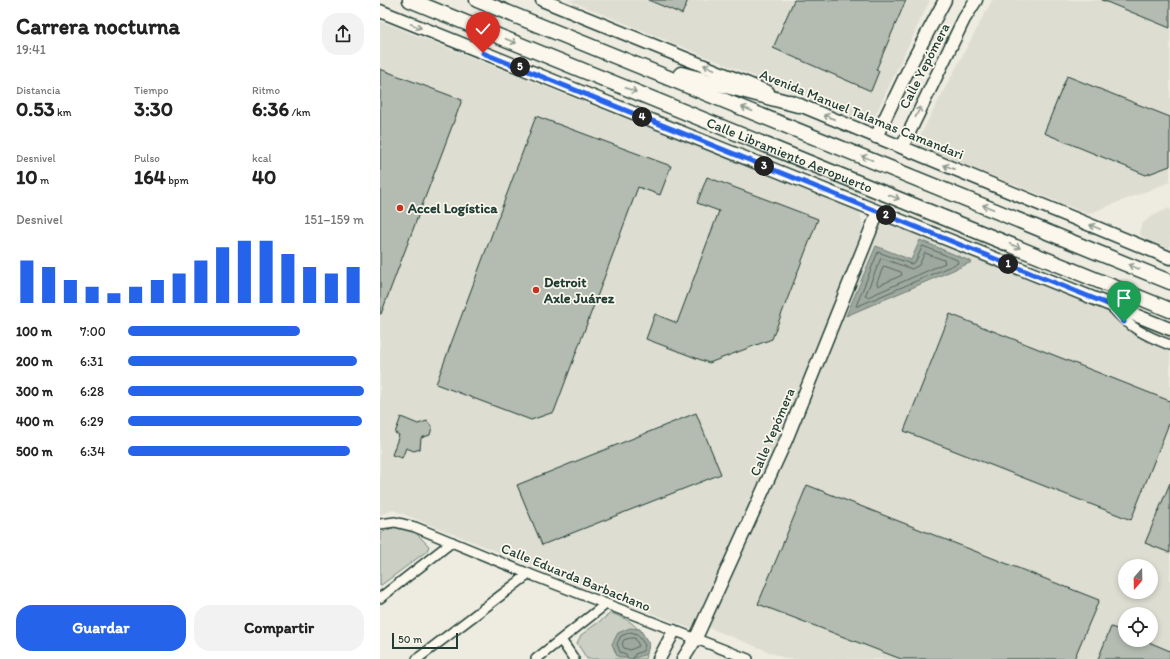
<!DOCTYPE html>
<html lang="es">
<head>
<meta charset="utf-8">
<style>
	:root { --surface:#fff; --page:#f2f2f2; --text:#222; --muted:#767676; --accent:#2563eb }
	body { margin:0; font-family:Itim,sans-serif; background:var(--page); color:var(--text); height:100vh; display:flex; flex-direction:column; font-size:15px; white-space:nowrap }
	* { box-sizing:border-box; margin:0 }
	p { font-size:13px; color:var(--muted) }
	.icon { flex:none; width:22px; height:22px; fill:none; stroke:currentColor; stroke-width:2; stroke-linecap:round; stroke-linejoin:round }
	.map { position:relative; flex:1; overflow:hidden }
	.details { display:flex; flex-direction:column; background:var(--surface); width:380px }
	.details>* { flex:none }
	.needle { width:26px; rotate:200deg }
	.controls { position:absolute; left:738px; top:559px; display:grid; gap:8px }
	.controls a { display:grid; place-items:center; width:40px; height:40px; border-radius:50%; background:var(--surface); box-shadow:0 2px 6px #0003; font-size:20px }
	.scale { position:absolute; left:12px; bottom:10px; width:66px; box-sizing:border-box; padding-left:4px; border:2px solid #1f3d34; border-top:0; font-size:11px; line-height:14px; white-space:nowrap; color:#1f3d34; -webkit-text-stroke:3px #fbf7ec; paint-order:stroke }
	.pin { position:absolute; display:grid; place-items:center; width:34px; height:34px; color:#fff; margin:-41px -17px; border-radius:50% 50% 50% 0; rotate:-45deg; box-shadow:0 0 4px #0007 }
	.pin .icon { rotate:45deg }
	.km { position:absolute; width:20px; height:20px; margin:-10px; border-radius:50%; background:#222; color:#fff; font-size:11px; line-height:20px; text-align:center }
	.round { display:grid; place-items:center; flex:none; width:42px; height:42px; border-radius:16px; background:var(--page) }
	.overview { display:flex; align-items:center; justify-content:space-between; height:68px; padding:0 16px }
	h1 { font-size:22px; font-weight:700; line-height:30px }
	.figures { display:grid; grid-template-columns:repeat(3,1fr); gap:6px; height:68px; padding:4px 16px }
	.figures div { display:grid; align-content:center }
	.figures b { font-size:20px; font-weight:700 }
	.figures small { font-size:11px; font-weight:400 }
	.figures p { font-size:11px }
	.chart { height:112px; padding:8px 16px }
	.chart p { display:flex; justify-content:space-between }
	.chart svg { width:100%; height:72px; margin-top:4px; stroke:var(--accent); stroke-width:6 }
	.cta { display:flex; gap:8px; margin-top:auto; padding:8px 16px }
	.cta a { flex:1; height:46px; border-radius:16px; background:var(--accent); color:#fff; font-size:16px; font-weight:700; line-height:46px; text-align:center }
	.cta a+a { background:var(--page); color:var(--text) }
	ul { padding:0 16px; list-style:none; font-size:13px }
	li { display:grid; grid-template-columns:64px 48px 1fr; align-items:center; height:30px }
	li i { height:10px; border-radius:5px; background:var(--accent) }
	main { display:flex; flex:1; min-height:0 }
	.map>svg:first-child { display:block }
</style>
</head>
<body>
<main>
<section class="details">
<div class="overview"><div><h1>Carrera nocturna</h1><p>19:41</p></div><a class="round"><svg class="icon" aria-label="share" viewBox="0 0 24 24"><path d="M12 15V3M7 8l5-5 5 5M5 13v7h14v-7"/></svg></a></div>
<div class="figures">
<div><p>Distancia</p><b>0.53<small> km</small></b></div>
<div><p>Tiempo</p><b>3:30</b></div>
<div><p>Ritmo</p><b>6:36<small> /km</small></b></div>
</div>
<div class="figures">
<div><p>Desnivel</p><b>10<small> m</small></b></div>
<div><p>Pulso</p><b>164<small> bpm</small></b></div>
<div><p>kcal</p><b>40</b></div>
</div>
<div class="chart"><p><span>Desnivel</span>151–159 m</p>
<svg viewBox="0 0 160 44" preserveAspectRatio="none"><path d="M5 44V18M15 44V22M25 44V30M35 44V34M45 44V38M55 44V34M65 44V30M75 44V26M85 44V18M95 44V10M105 44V6M115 44V6M125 44V14M135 44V22M145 44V26M155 44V22"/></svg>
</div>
<ul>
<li><b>100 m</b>7:00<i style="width:73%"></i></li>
<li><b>200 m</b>6:31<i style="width:97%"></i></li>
<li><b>300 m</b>6:28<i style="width:100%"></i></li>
<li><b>400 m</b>6:29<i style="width:99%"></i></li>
<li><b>500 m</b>6:34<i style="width:94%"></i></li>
</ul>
<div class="cta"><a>Guardar</a><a>Compartir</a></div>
</section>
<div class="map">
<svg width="790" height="659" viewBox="0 0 790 659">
	<rect width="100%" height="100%" fill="#eeece1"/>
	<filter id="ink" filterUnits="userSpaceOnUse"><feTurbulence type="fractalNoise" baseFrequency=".025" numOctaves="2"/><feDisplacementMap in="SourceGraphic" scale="8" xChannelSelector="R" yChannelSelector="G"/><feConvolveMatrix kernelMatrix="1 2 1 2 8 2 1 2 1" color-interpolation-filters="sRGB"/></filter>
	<g filter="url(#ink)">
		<!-- built -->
		<g fill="#ddddd2" fill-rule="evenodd">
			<polygon points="188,0 550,0 491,124"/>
			<polygon points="612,0 790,0 790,182 708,214 535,145"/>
			<path d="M0,21l480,191 3,15 -69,188 85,-198 291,118v324h-383l-82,-33 66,-158 -79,161 -299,-119 -13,5zM745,566h26v26h-26zM745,614h26v26h-26z"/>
			<polygon points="790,208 790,249 765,239 759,233 762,224 772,216"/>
		</g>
		<!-- green -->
		<g fill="#cbcfc4" stroke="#75867c">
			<polygon points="22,524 29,526 49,546 47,551 0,586 0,533"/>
			<path d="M231,613c20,7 27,13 38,31l-4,15h-58l-10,-16 4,-8z"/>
		</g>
		<!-- water -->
		<g fill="#9fa89f" stroke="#6c7d74">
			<polygon points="540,240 592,262 466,316 496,246 531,260"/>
			<polygon points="250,628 260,629 269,644 267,654 251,659 237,656 232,644 238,633"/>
		</g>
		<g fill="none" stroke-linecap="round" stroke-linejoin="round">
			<!-- shore -->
			<g stroke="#52685f" stroke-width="1">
				<polygon points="543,246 577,260 578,263 478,306 476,306 498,252 531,264 535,262"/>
				<polygon points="545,253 564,260 565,263 488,297 485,296 501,258 532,269 539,265"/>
				<polygon points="504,266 521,272 522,275 498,286 497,283"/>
				<polygon points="251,638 255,638 259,646 250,650 244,648 242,644 244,640"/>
				<polyline points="248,659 246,654 240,652 237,644 241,636 251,632 257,634 265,645 263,651 255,654 253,659"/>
			</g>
		</g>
		<!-- building -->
		<g fill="#b4bbb0" stroke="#1f3d34">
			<polygon points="268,0 308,0 302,14"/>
			<polygon points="414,0 526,0 496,70 499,71 491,91 393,48"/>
			<polygon points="722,0 790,0 790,28"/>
			<polygon points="0,69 82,100 1,314 0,314"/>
			<polygon points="687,76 790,117 790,166 766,175 664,133"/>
			<polygon points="156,116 291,166 280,195 258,187 174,412 151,420 56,384"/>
			<polygon points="327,177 438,219 392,339 329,363 266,339 275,314 297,323 339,211 317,203"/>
			<polygon points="570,314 790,401 790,421 751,520 524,431"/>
			<polygon points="316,413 341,474 162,545 137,485"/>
			<polygon points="21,417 38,424 47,421 52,427 50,435 41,438 40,449 34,451 26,448 22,458 12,455 19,435 15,433"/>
			<polygon points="790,483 790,553 765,543"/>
			<polygon points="427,485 719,600 694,659 521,659 378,604"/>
			<polygon points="731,627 745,632 745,640 764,640 790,651 790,659 718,659"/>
		</g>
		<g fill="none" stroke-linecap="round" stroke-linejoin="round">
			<defs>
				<g id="minor">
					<path d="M731,306c19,22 33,29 59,39"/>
					<polyline points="0,524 15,522 35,527 149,574 368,659"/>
					<polyline points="0,598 72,542"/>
					<polyline points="181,640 194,659"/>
					<polyline points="37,659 149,574"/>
					<polyline points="156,659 226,604"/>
				</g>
				<g id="major">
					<polyline points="162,0 388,92"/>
					<polyline points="0,11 790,329"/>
					<polyline points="410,101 790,258"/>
					<polyline points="496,137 533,60 565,0"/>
					<polyline points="522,147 584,19 596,0"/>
					<polyline points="279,659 294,631"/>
					<polyline points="303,659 315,640 406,440 498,212"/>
				</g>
				<g id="highway">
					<path id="s1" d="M30,0l760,310"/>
					<polyline points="97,0 790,282"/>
					<polyline points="301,74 418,105"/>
				</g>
			</defs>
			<!-- minor casing -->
			<use href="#minor" stroke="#1f3d34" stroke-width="12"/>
			<!-- major casing -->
			<use href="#major" stroke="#1f3d34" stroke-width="15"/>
			<!-- highway casing -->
			<use href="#highway" stroke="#1f3d34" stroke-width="17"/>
			<!-- minor -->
			<use href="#minor" stroke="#fbf7ec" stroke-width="9"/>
			<!-- major -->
			<use href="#major" stroke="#fbf7ec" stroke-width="12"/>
			<!-- highway -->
			<use href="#highway" stroke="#fbf7ec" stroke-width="14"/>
		</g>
		<!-- one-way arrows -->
		<defs><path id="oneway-shaft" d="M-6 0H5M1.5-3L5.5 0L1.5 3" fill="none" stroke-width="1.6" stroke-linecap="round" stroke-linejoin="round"/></defs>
		<g stroke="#8d9a90">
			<use href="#oneway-shaft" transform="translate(36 26) rotate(22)"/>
			<use href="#oneway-shaft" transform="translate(131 41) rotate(22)"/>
			<use href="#oneway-shaft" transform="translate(329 67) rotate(-158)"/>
			<use href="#oneway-shaft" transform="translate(251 90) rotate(22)"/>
			<use href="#oneway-shaft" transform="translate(367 109) rotate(-158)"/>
			<use href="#oneway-shaft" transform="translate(538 112) rotate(-64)"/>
			<use href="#oneway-shaft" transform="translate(449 117) rotate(-158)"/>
			<use href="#oneway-shaft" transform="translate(487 158) rotate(-158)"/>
			<use href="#oneway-shaft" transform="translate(569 167) rotate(-158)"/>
			<use href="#oneway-shaft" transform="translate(514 197) rotate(22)"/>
			<use href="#oneway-shaft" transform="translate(608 207) rotate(-158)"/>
			<use href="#oneway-shaft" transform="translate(715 227) rotate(-158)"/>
			<use href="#oneway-shaft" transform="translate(635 246) rotate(22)"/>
			<use href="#oneway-shaft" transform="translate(754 267) rotate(-158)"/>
		</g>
	</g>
	<g fill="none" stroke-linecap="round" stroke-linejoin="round" filter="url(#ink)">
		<defs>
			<polyline id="route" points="103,53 730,305 744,322"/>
		</defs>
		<!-- route casing -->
		<use href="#route" stroke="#fff" stroke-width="8"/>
		<!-- route -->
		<use href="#route" stroke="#2563eb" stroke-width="5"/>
	</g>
	<!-- markers -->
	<g fill="#c8321e" stroke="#fbf7ec" stroke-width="1.5">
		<circle cx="20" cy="208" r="4"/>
		<circle cx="156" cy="290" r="4"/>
	</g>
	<g text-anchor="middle" stroke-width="3.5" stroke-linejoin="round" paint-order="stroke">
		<!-- street labels -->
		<g font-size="14" fill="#1f3d34" stroke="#fbf7ec">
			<text transform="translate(544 66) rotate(-63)" y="5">Calle Yepómera</text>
			<text transform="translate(482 114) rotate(22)" y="5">Avenida Manuel Talamas Camandari</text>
			<text dy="5" stroke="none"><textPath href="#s1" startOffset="410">Calle Libramiento Aeropuerto</textPath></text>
			<text transform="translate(392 432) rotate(-67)" y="5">Calle Yepómera</text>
			<text transform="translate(196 577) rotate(22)" y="5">Calle Eduarda Barbachano</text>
		</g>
		<!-- poi labels -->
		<g font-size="14" font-weight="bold" fill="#1f3d34" stroke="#fbf7ec" text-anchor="start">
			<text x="28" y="213">Accel Logística</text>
			<text x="164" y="287">Detroit<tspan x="164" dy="16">Axle Juárez</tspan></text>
		</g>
	</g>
</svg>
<div class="controls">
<a><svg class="needle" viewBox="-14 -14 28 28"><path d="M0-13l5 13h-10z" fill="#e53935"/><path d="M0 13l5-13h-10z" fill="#767676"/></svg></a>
<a><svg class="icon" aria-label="locate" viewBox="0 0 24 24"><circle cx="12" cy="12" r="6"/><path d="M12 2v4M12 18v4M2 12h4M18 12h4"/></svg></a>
</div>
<div class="scale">50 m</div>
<div class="pin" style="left:744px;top:322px;background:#1e9e55"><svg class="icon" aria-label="arrive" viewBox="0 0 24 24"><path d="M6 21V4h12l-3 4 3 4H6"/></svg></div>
<div class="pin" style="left:103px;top:53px;background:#d93025"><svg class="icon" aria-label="check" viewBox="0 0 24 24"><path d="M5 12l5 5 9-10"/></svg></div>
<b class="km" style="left:628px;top:264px">1</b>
<b class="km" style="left:506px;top:215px">2</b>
<b class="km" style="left:384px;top:166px">3</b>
<b class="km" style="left:262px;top:117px">4</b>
<b class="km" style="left:140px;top:67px">5</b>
</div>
</main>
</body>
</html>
